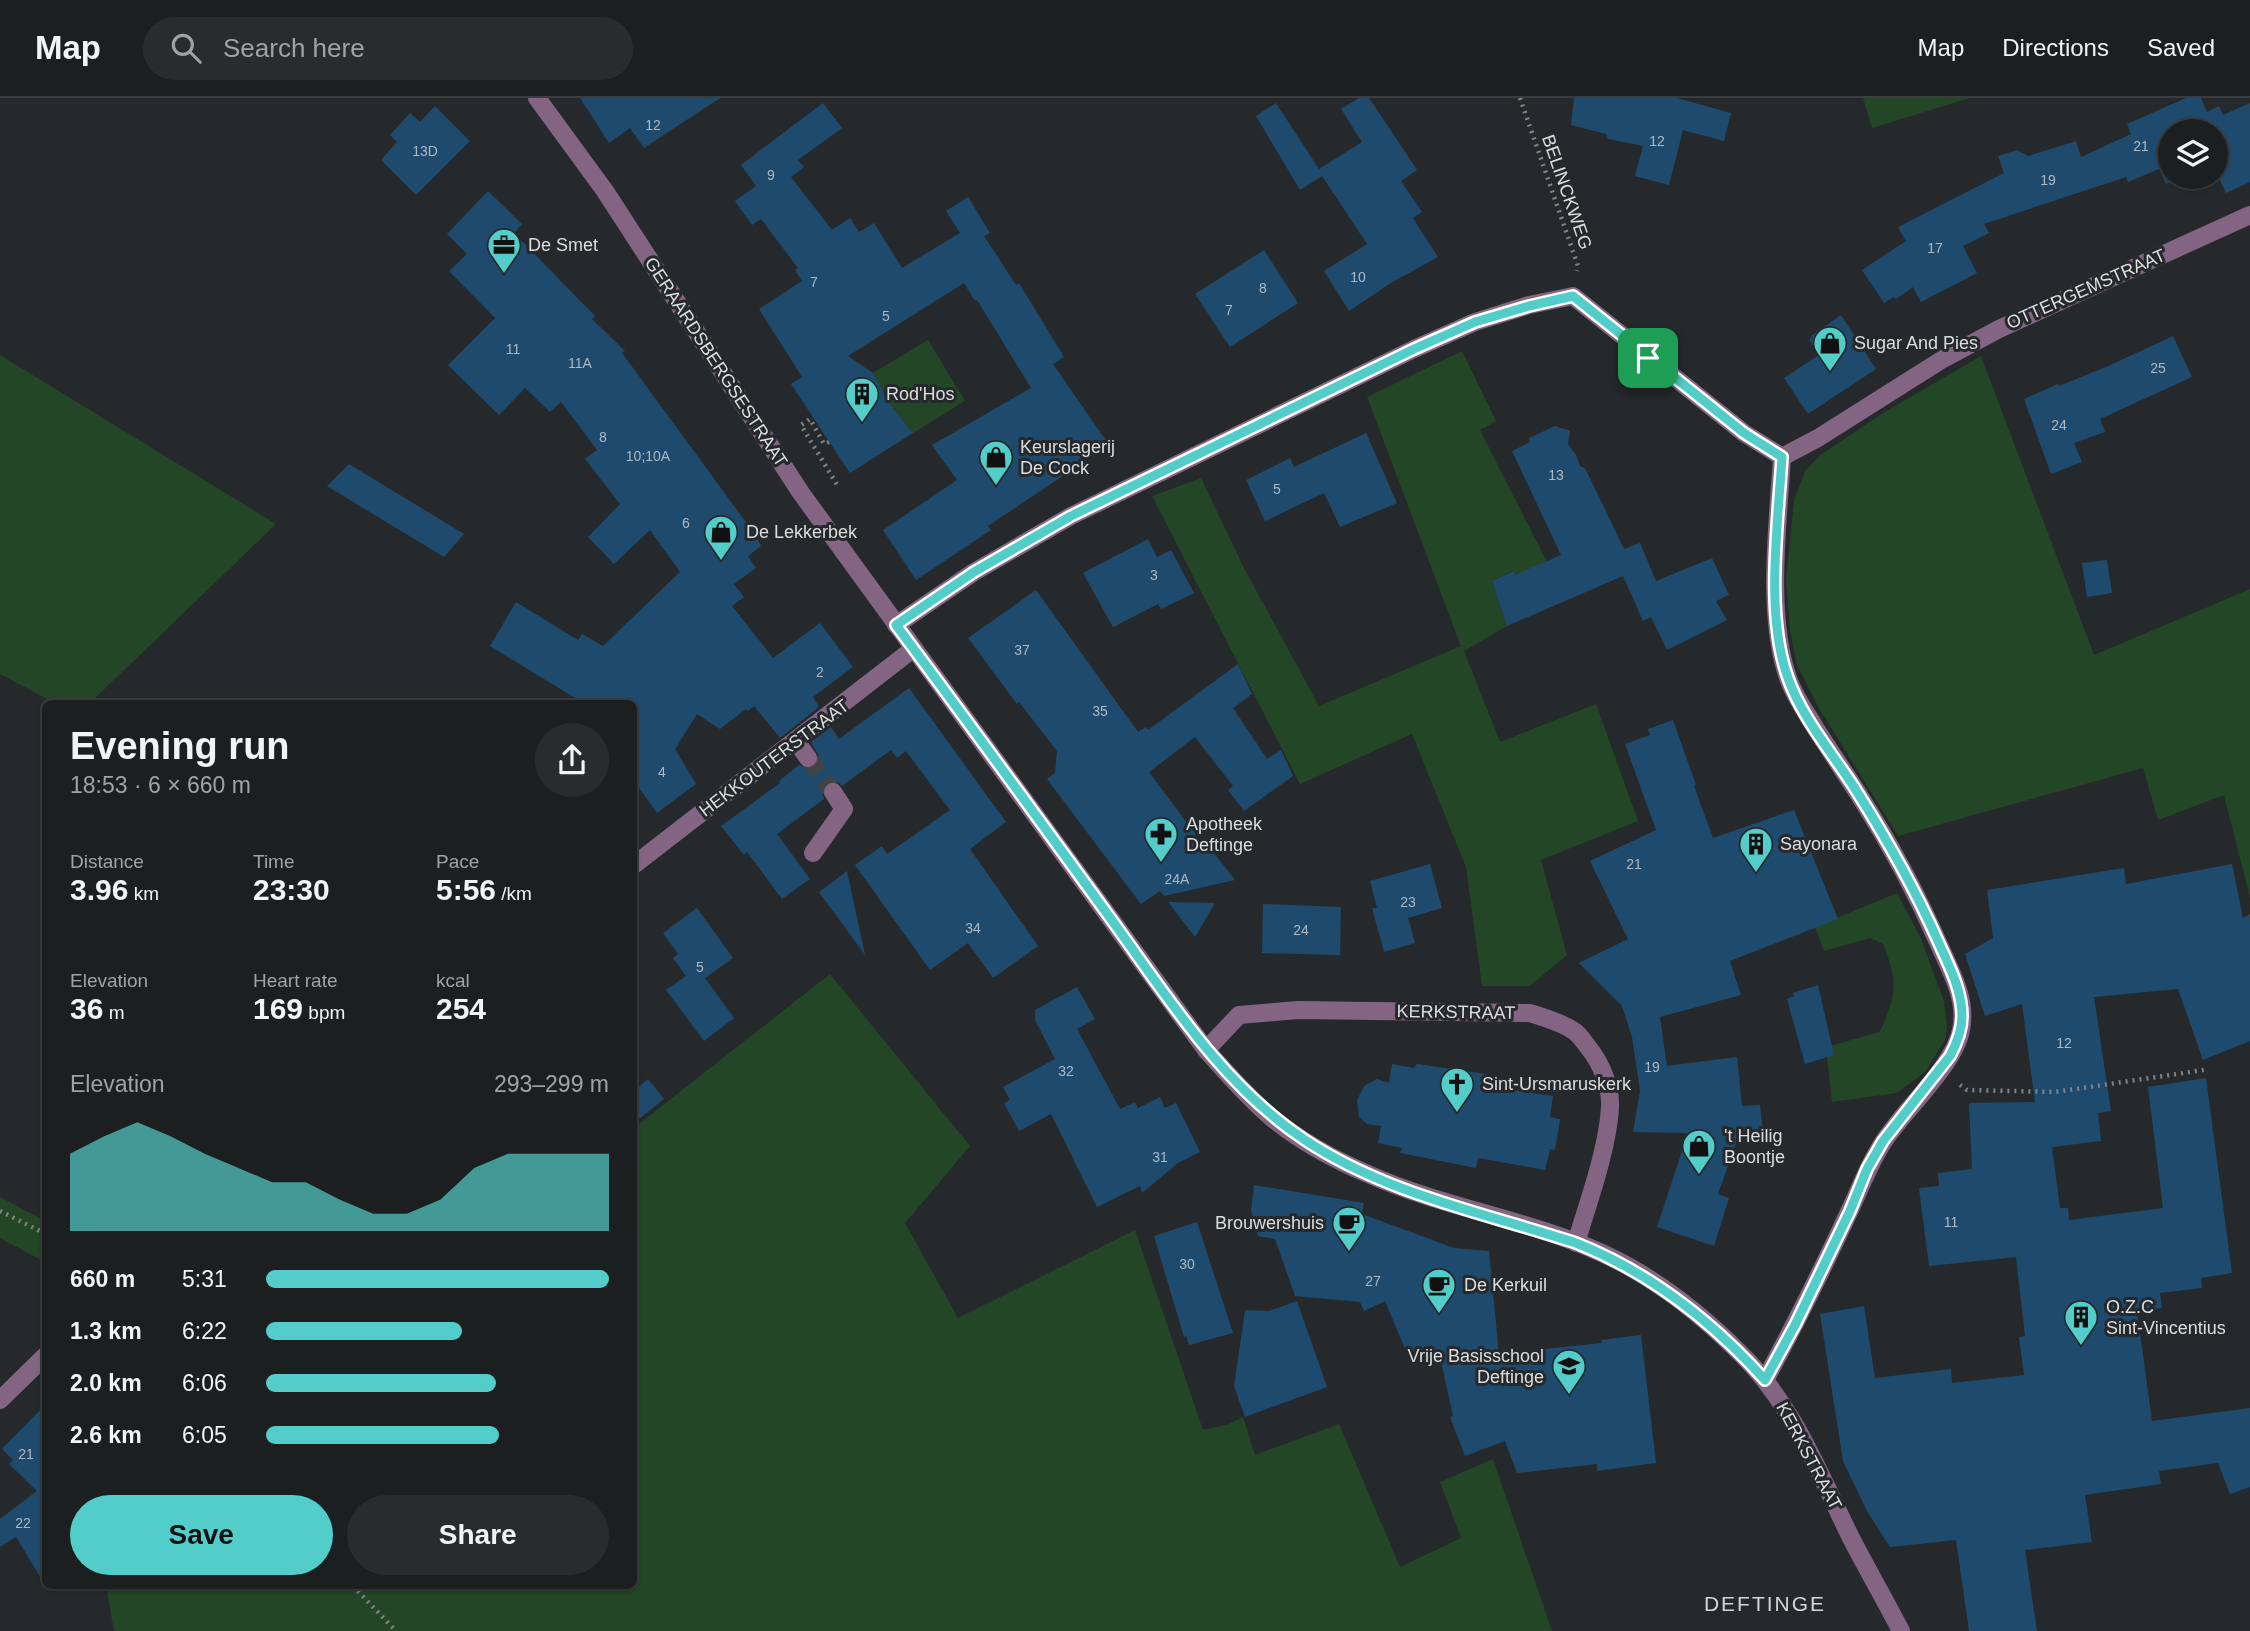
<!DOCTYPE html>
<html lang="en">
<head>
<meta charset="utf-8">
<style>
	:root { --surface:#1c1f20; --page:#292c2d; --text:#f1f3f6; --muted:#a0a2a5; --line:#3a3d3e; --accent:#53cdc9 }
	body { margin:0; font-family:Helvetica,sans-serif; background:var(--page); color:var(--text); height:100vh; display:flex; flex-direction:column; font-size:26px; white-space:nowrap }
	* { box-sizing:border-box; margin:0 }
	p { font-size:23px; color:var(--muted) }
	.icon { flex:none; width:38px; height:38px; fill:none; stroke:currentColor; stroke-width:2; stroke-linecap:round; stroke-linejoin:round }
	.map { position:relative; flex:1; overflow:hidden }
	.details { position:absolute; left:42px; top:602px; width:595px; height:889px; display:flex; flex-direction:column; background:var(--surface); border-radius:10px; box-shadow:0 2px 5px #0004,0 0 0 2px var(--line) }
	.details>* { flex:none }
	.controls { position:absolute; left:2158px; top:21px; display:grid; gap:14px }
	.controls a { display:grid; place-items:center; width:70px; height:70px; border-radius:50%; background:var(--surface); box-shadow:0 2px 5px #0004,0 0 0 2px var(--line); font-size:35px }
	.pin { position:absolute; display:grid; place-items:center; width:60px; height:60px; color:#fff; margin:-30px; border-radius:14px; box-shadow:0 4px 10px #0006 }
	.round { display:grid; place-items:center; flex:none; width:74px; height:74px; border-radius:37px; background:var(--page) }
	.head { display:flex; align-items:center; justify-content:space-between; height:119px; padding:0 28px }
	h1 { font-size:38px; font-weight:600; line-height:52px }
	.metrics { display:grid; grid-template-columns:repeat(3,1fr); gap:10px; height:119px; padding:7px 28px }
	.metrics div { display:grid; align-content:center }
	.metrics b { font-size:30px; font-weight:600 }
	.metrics small { font-size:19px; font-weight:400 }
	.metrics p { font-size:19px }
	.chart { height:196px; padding:14px 28px }
	.chart p { display:flex; justify-content:space-between }
	.chart svg { width:100%; height:126px; margin-top:7px; fill:var(--accent); opacity:.7 }
	.action { display:flex; gap:14px; margin-top:auto; padding:14px 28px }
	.action a { flex:1; height:80px; border-radius:42px; background:var(--accent); color:#111; font-size:28px; font-weight:600; line-height:80px; text-align:center }
	.action a+a { background:var(--page); color:var(--text) }
	ul { padding:0 28px; list-style:none; font-size:23px }
	li { display:grid; grid-template-columns:112px 84px 1fr; align-items:center; height:52px }
	li i { height:18px; border-radius:9px; background:var(--accent) }
	header { display:flex; align-items:center; gap:42px; box-sizing:border-box; height:98px; padding:0 35px; background:var(--surface); border-bottom:2px solid var(--line) }
	header strong { font-size:33px }
	nav { display:flex; gap:38px; margin-inline-start:auto; font-size:24px }
	.search { width:490px; height:63px; background:var(--page); display:flex; align-items:center; gap:18px; box-sizing:border-box; padding:0 24px; border-radius:38px; color:var(--muted); font-size:26px }
	.map>svg:first-child { display:block }
</style>
</head>
<body>
<header>
<strong>Map</strong>
<div class="search"><svg class="icon" aria-label="search" viewBox="0 0 24 24"><circle cx="10" cy="10" r="6"/><path d="M15 15l6 6"/></svg>Search here</div>
<nav><a>Map</a><a>Directions</a><a>Saved</a></nav>
</header>
<div class="map">
<svg width="2250" height="1533" viewBox="0 0 2250 1533">
	<rect width="100%" height="100%" fill="#26292b"/>
	<!-- green -->
	<g fill="#224626">
		<polygon points="1863,0 1970,0 1872,30"/>
		<polygon points="928,242 965,303 913,335 891,308 873,275"/>
		<polygon points="1462,253 1496,323 1480,332 1547,464 1515,477 1513,473 1492,483 1507,528 1464,553 1500,644 1596,606 1638,723 1541,762 1567,857 1530,888 1482,888 1466,769 1412,636 1300,686 1152,398 1201,380 1243,468 1319,608 1461,548 1367,299"/>
		<polygon points="0,257 276,426 90,605 55,605 0,576"/>
		<polygon points="1981,258 2094,557 2250,491 2250,800 2224,697 2158,722 2143,670 1898,738 1819,610 1796,565 1790,531 1786,482 1794,402 1805,373 1819,358 1883,315"/>
		<path d="M1897,795l24,46 23,62 3,26 -2,13 -20,32 -28,21 -65,9 -6,-55 54,-15c16,-39 19,-48 3,-88l-13,-6 -46,13 -9,-24z"/>
		<polygon points="830,876 970,1048 905,1125 958,1220 1135,1132 1203,1332 1229,1326 1243,1319 1255,1357 1339,1326 1400,1469 1461,1440 1440,1384 1493,1361 1552,1533 114,1533 106,1488 634,1488 634,1030"/>
		<polygon points="0,1099 45,1123 45,1164 0,1140"/>
	</g>
	<!-- building -->
	<g fill="#1e4b6d">
		<polygon points="580,0 720,0 644,50 630,30 609,45"/>
		<polygon points="1359,0 1369,0 1417,72 1401,83 1422,114 1413,120 1438,159 1391,185 1349,213 1324,173 1367,146 1322,78 1300,92 1256,18 1276,5 1319,71 1362,44 1341,11"/>
		<polygon points="1574,0 1677,0 1731,15 1724,43 1683,32 1669,87 1635,78 1643,48 1608,41 1606,36 1571,27"/>
		<polygon points="2186,0 2201,0 2207,14 2219,8 2223,17 2250,5 2250,84 2226,95 2216,73 2216,33 2170,33 2170,79 2183,79 2166,86 2159,71 2128,84 2126,79 1984,126 1989,135 1963,148 1977,175 1921,204 1913,189 1896,201 1894,199 1884,205 1862,172 1906,143 1898,129 2004,75 1998,58 2017,52 2028,58 2076,43 2081,59 2131,36 2127,26"/>
		<polygon points="823,5 842,30 798,62 804,69 791,79 832,132 850,120 859,134 874,125 902,170 960,135 946,113 968,99 990,135 984,138 1016,187 1019,185 1064,259 1053,266 1109,347 988,428 991,432 916,482 883,432 957,382 932,347 1031,290 977,202 975,203 964,185 848,258 873,275 891,308 913,335 850,375 791,286 802,279 759,211 802,183 795,172 798,170 761,121 752,127 735,103 756,88 741,67"/>
		<polygon points="435,8 470,43 416,97 381,62 397,44 390,37 410,15 420,24"/>
		<polygon points="488,93 522,126 514,135 595,218 592,221 625,253 622,255 756,438 761,448 748,458 756,470 734,486 744,499 732,508 773,560 820,525 853,569 813,599 819,609 780,640 754,608 748,613 746,611 720,631 697,616 675,651 696,686 657,715 634,683 634,606 585,606 490,548 516,504 578,542 582,536 603,548 680,474 650,432 614,466 588,439 620,406 585,361 597,352 561,304 550,314 525,290 499,317 448,267 495,220 449,173 467,156 447,136"/>
		<polygon points="1264,152 1298,205 1230,249 1195,196"/>
		<polygon points="1841,217 1876,271 1808,316 1784,280 1819,257 1809,241 1812,240 1811,238"/>
		<polygon points="2173,238 2192,279 2100,321 2105,334 2074,345 2082,364 2051,376 2024,301 2058,286 2059,288 2106,269"/>
		<polygon points="1555,328 1570,333 1568,346 1576,357 1580,368 1585,370 1624,451 1640,445 1656,483 1712,460 1729,497 1716,503 1727,522 1667,552 1651,519 1643,523 1623,478 1507,528 1492,483 1514,473 1515,477 1561,457 1512,353 1530,344 1529,340"/>
		<polygon points="1366,335 1397,405 1340,429 1324,395 1265,423 1246,382 1290,360 1294,369"/>
		<polygon points="349,366 464,436 444,459 327,388"/>
		<polygon points="1148,441 1157,459 1171,452 1194,495 1161,511 1158,506 1113,529 1083,475"/>
		<polygon points="2107,462 2112,495 2087,499 2082,465"/>
		<polygon points="1036,492 1138,634 1146,629 1148,632 1238,566 1252,596 1233,610 1267,661 1281,652 1293,678 1244,713 1228,692 1233,688 1195,639 1149,674 1208,753 1211,751 1235,782 1164,798 1160,793 1141,806 1047,681 1055,675 1057,653 1019,604 1017,606 968,540"/>
		<polygon points="909,590 1006,724 970,751 1038,848 993,880 968,845 930,872 855,767 882,748 887,756 950,712 906,653 897,660 891,652 842,688 838,684 827,684 822,694 824,701 777,736 810,781 782,801 747,754 744,757 721,728 780,685 779,683 799,667 808,671 815,669 819,658 811,644 831,629 839,641"/>
		<polygon points="1673,622 1696,687 1694,688 1713,740 1794,712 1838,821 1730,863 1741,897 1660,919 1667,968 1737,959 1742,1008 1760,1007 1763,1035 1739,1037 1718,1096 1729,1100 1714,1148 1657,1129 1688,1035 1633,1034 1640,993 1632,939 1622,908 1579,865 1628,841 1590,763 1656,732 1625,646 1650,637 1648,631"/>
		<polygon points="1430,766 1442,810 1408,820 1415,845 1384,854 1372,810 1377,810 1370,783"/>
		<polygon points="2232,766 2243,820 2250,816 2250,943 2203,962 2178,891 2094,899 2111,1013 2098,1015 2101,1043 2052,1049 2060,1110 2068,1110 2069,1122 2163,1110 2148,989 2206,980 2232,1175 2201,1180 2202,1190 2160,1195 2162,1210 2137,1213 2152,1323 2250,1310 2250,1389 2230,1396 2218,1365 2159,1373 2161,1386 2085,1397 2092,1444 2025,1452 2037,1533 1969,1533 1956,1442 1890,1449 1867,1413 1843,1363 1820,1216 1864,1208 1875,1280 1951,1271 1952,1285 2024,1277 2019,1239 2025,1238 2016,1159 1929,1168 1919,1090 1939,1088 1938,1075 1972,1071 1969,1005 2035,1004 2022,906 1985,918 1965,856 1993,840 1987,792 2124,770 2126,786"/>
		<polygon points="847,773 865,857 819,794"/>
		<polygon points="1168,804 1215,805 1195,839"/>
		<polygon points="1263,806 1341,809 1340,857 1262,855"/>
		<polygon points="697,810 733,860 705,880 734,920 704,943 666,892 686,878 673,860 678,856 663,835"/>
		<polygon points="1818,887 1834,957 1805,966 1787,901 1794,898 1793,895"/>
		<polygon points="1077,889 1095,921 1077,931 1120,1011 1135,1004 1138,1010 1160,999 1165,1010 1176,1005 1200,1054 1178,1065 1142,1095 1140,1088 1097,1109 1051,1016 1019,1033 1004,1005 1010,1002 1003,989 1055,961 1035,922 1035,912"/>
		<polygon points="1392,966 1414,970 1417,966 1493,977 1491,989 1553,998 1550,1019 1560,1021 1555,1052 1550,1051 1545,1072 1478,1060 1476,1070 1400,1055 1402,1050 1378,1045 1381,1028 1367,1026 1359,1019 1357,1002 1364,988 1377,981 1389,985"/>
		<polygon points="648,981 664,1001 634,1025 634,993"/>
		<polygon points="1254,1087 1364,1105 1362,1116 1454,1150 1489,1153 1499,1256 1602,1245 1601,1242 1641,1237 1656,1365 1597,1373 1597,1366 1517,1375 1505,1343 1465,1358 1450,1319 1453,1318 1439,1254 1411,1265 1385,1203 1364,1213 1360,1204 1295,1198 1275,1141 1258,1138 1251,1112"/>
		<polygon points="1197,1124 1233,1235 1189,1247 1186,1238 1184,1239 1154,1138"/>
		<polygon points="1297,1203 1327,1289 1245,1319 1234,1288 1245,1212 1269,1213"/>
		<polygon points="46,1306 46,1488 16,1439 0,1449 0,1421 37,1393 9,1366 13,1362 2,1351"/>
	</g>
	<g fill="none" stroke-linecap="round" stroke-linejoin="round">
		<!-- minor-tunnel -->
		<polyline stroke="#414446" stroke-width="18" stroke-dasharray="18 9" stroke-linecap="butt" points="808,660 833,694"/>
		<!-- path -->
		<g stroke="#818385" stroke-width="4.5" stroke-dasharray="2 5" stroke-linecap="butt">
			<polyline points="1520,0 1578,168 1577,173"/>
			<polyline points="829,344 824,346 810,321 801,327 839,390"/>
			<polyline points="1960,987 1967,992 2055,994 2204,972"/>
			<polyline points="0,1113 46,1136"/>
			<polyline points="353,1488 396,1533"/>
		</g>
		<!-- minor -->
		<g stroke="#836483" stroke-width="18">
			<path d="M537,0l68,93 196,302 405,557c21,23 42,48 66,68 28,23 63,42 96,56 76,34 160,45 236,80 50,23 97,60 136,99 53,51 79,120 111,185 16,31 34,62 50,93"/>
			<polyline points="1782,359 1818,340 1943,261 1999,231 2250,117"/>
			<polyline points="896,527 974,474 1071,418 1414,251 1475,224 1529,207 1573,198 1744,335 1782,359"/>
			<polyline points="796,643 808,660"/>
			<polyline points="813,755 844,711 833,694"/>
			<polyline points="634,767 913,551"/>
			<path d="M1206,952l33,-35 59,-5 232,3c15,5 31,9 44,18 6,4 10,11 14,16 13,16 23,39 22,60 -2,41 -22,96 -34,136"/>
			<path d="M1765,1282c30,-55 57,-110 83,-166 14,-29 24,-59 44,-84 20,-27 63,-68 69,-100 6,-28 -8,-55 -20,-81 -23,-53 -50,-104 -82,-154 -14,-22 -29,-44 -43,-66 -10,-17 -22,-33 -28,-51 -22,-64 -10,-154 -6,-221"/>
			<polyline points="0,1302 46,1257"/>
		</g>
	</g>
	<g fill="none" stroke-linecap="round" stroke-linejoin="round">
		<defs>
			<path id="route" d="M1573,198l171,137 38,24c-4,67 -17,158 6,221 13,38 44,75 66,109 31,49 60,100 84,154 10,23 24,48 24,75 0,15 -5,27 -12,40l-67,85 -16,28 -17,42 -54,112 -31,57c-53,-59 -116,-108 -189,-137 -91,-30 -190,-49 -271,-103 -83,-55 -136,-141 -194,-221 -71,-98 -142,-196 -215,-294l78,-53 97,-56 343,-167 61,-27 54,-16z"/>
		</defs>
		<!-- route casing -->
		<use href="#route" stroke="#fff" stroke-width="14"/>
		<!-- route -->
		<use href="#route" stroke="#53cdc9" stroke-width="9"/>
	</g>
	<!-- icons -->
	<defs>
		<symbol id="office-pin" viewBox="-11 -11 22 30"><path d="M0 17L-7.5 6A9.5 9.5 0 1 1 7.5 6Z" fill="#53cdc9" stroke="#26292b"/><path d="M-6-3h4V-5.5h4V-3h4V5H-6ZM-1-4.5V-3h2v-1.5ZM-6 0V1H6V0Z" fill="#111"/></symbol>
		<symbol id="shop-pin" viewBox="-11 -11 22 30"><path d="M0 17L-7.5 6A9.5 9.5 0 1 1 7.5 6Z" fill="#53cdc9" stroke="#26292b"/><path d="M-5-2.5h2.3a2.7 3.5 0 0 1 5.4 0H5L5.5 6h-11ZM-1.5-2.5h3a1.5 2.3 0 0 0-3 0Z" fill="#111"/></symbol>
		<symbol id="building-pin" viewBox="-11 -11 22 30"><path d="M0 17L-7.5 6A9.5 9.5 0 1 1 7.5 6Z" fill="#53cdc9" stroke="#26292b"/><path d="M-4-6H4V6H1V3H-1V6H-4ZM-2.5-4.3h1.7v1.8h-1.7ZM.8-4.3h1.7v1.8H.8ZM-2.5-1h1.7V.8h-1.7ZM.8-1h1.7V.8H.8Z" fill="#111"/></symbol>
		<symbol id="pharmacy-pin" viewBox="-11 -11 22 30"><path d="M0 17L-7.5 6A9.5 9.5 0 1 1 7.5 6Z" fill="#53cdc9" stroke="#26292b"/><path d="M-2-6h4v4h4v4h-4v4h-4v-4h-4v-4h4Z" fill="#111"/></symbol>
		<symbol id="church-pin" viewBox="-11 -11 22 30"><path d="M0 17L-7.5 6A9.5 9.5 0 1 1 7.5 6Z" fill="#53cdc9" stroke="#26292b"/><path d="M-1.2-6h2.4v3.5h3.3v2.4h-3.3V6h-2.4V-.1h-3.3v-2.4h3.3Z" fill="#111"/></symbol>
		<symbol id="cafe-pin" viewBox="-11 -11 22 30"><path d="M0 17L-7.5 6A9.5 9.5 0 1 1 7.5 6Z" fill="#53cdc9" stroke="#26292b"/><path d="M-5.5-4.5H6V0H3Q3 3.5 0 3.5H-2.5Q-5.5 3.5-5.5 0ZM3-3.2v2h1.7v-2ZM-6 4.5H4V6H-6Z" fill="#111"/></symbol>
		<symbol id="school-pin" viewBox="-11 -11 22 30"><path d="M0 17L-7.5 6A9.5 9.5 0 1 1 7.5 6Z" fill="#53cdc9" stroke="#26292b"/><path d="M0-5L7-2L0 1L-7-2ZM-4 1L0 2.5L4 1V4Q0 6-4 4Z" fill="#111"/></symbol>
	</defs>
	<g fill-rule="evenodd">
		<use href="#office-pin" x="485" y="128" width="38" height="52"/>
		<use href="#shop-pin" x="1811" y="226" width="38" height="52"/>
		<use href="#building-pin" x="843" y="277" width="38" height="52"/>
		<use href="#shop-pin" x="977" y="340" width="38" height="52"/>
		<use href="#shop-pin" x="702" y="415" width="38" height="52"/>
		<use href="#pharmacy-pin" x="1142" y="717" width="38" height="52"/>
		<use href="#building-pin" x="1737" y="727" width="38" height="52"/>
		<use href="#church-pin" x="1438" y="967" width="38" height="52"/>
		<use href="#shop-pin" x="1680" y="1029" width="38" height="52"/>
		<use href="#cafe-pin" x="1330" y="1106" width="38" height="52"/>
		<use href="#cafe-pin" x="1420" y="1168" width="38" height="52"/>
		<use href="#building-pin" x="2062" y="1200" width="38" height="52"/>
		<use href="#school-pin" x="1550" y="1249" width="38" height="52"/>
	</g>
	<g text-anchor="middle" stroke-width="6" stroke-linejoin="round" paint-order="stroke">
		<!-- number labels -->
		<g font-size="14" fill="#acb8c2">
			<text x="653" y="32">12</text>
			<text x="1657" y="48">12</text>
			<text x="2141" y="53">21</text>
			<text x="425" y="58">13D</text>
			<text x="771" y="82">9</text>
			<text x="2048" y="87">19</text>
			<text x="1935" y="155">17</text>
			<text x="1358" y="184">10</text>
			<text x="814" y="189">7</text>
			<text x="1263" y="195">8</text>
			<text x="1229" y="217">7</text>
			<text x="886" y="223">5</text>
			<text x="513" y="256">11</text>
			<text x="580" y="270">11A</text>
			<text x="2158" y="275">25</text>
			<text x="2059" y="332">24</text>
			<text x="603" y="344">8</text>
			<text x="648" y="363">10;10A</text>
			<text x="1556" y="382">13</text>
			<text x="1277" y="396">5</text>
			<text x="686" y="430">6</text>
			<text x="1154" y="482">3</text>
			<text x="1022" y="557">37</text>
			<text x="820" y="579">2</text>
			<text x="1100" y="618">35</text>
			<text x="662" y="679">4</text>
			<text x="1634" y="771">21</text>
			<text x="1177" y="786">24A</text>
			<text x="1408" y="809">23</text>
			<text x="973" y="835">34</text>
			<text x="1301" y="837">24</text>
			<text x="700" y="874">5</text>
			<text x="2064" y="950">12</text>
			<text x="1652" y="974">19</text>
			<text x="1066" y="978">32</text>
			<text x="1160" y="1064">31</text>
			<text x="1951" y="1129">11</text>
			<text x="1187" y="1171">30</text>
			<text x="1373" y="1188">27</text>
			<text x="26" y="1361">21</text>
			<text x="23" y="1430">22</text>
		</g>
		<!-- street labels -->
		<g font-size="18" fill="#dcdddf" stroke="#26292b">
			<text transform="translate(1567 94) rotate(71)" y="6">BELINCKWEG</text>
			<text transform="translate(2086 191) rotate(-24)" y="6">OTTERGEMSTRAAT</text>
			<text transform="translate(716 264) rotate(57)" y="6">GERAARDSBERGSESTRAAT</text>
			<text transform="translate(774 660) rotate(-37)" y="6">HEKKOUTERSTRAAT</text>
			<text transform="translate(1456 914) rotate(1)" y="6">KERKSTRAAT</text>
			<text transform="translate(1809 1358) rotate(62)" y="6">KERKSTRAAT</text>
		</g>
		<!-- poi labels -->
		<g font-size="18" fill="#dcdddf" stroke="#26292b" text-anchor="start">
			<text x="528" y="153">De Smet</text>
			<text x="1854" y="251">Sugar And Pies</text>
			<text x="886" y="302">Rod'Hos</text>
			<text x="1020" y="355">Keurslagerij<tspan x="1020" dy="21">De Cock</tspan></text>
			<text x="746" y="440">De Lekkerbek</text>
			<text x="1186" y="732">Apotheek<tspan x="1186" dy="21">Deftinge</tspan></text>
			<text x="1780" y="752">Sayonara</text>
			<text x="1482" y="992">Sint-Ursmaruskerk</text>
			<text x="1724" y="1044">'t Heilig<tspan x="1724" dy="21">Boontje</tspan></text>
			<text x="1324" y="1131" text-anchor="end">Brouwershuis</text>
			<text x="1464" y="1193">De Kerkuil</text>
			<text x="2106" y="1215">O.Z.C<tspan x="2106" dy="21">Sint-Vincentius</tspan></text>
			<text x="1544" y="1264" text-anchor="end">Vrije Basisschool<tspan x="1544" dy="21">Deftinge</tspan></text>
		</g>
		<!-- quarter labels -->
		<g font-size="21" letter-spacing="2" fill="#d2d6d8" stroke="#26292b">
			<text x="1765" y="1513">DEFTINGE</text>
		</g>
	</g>
</svg>
<div class="controls">
<a><svg class="icon" aria-label="layers" viewBox="0 0 24 24"><path d="M12 4l9 5-9 5-9-5zM3 14l9 5 9-5"/></svg></a>
</div>
<div class="pin" style="left:1648px;top:260px;background:#1e9e55"><svg class="icon" aria-label="arrive" viewBox="0 0 24 24"><path d="M6 21V4h12l-3 4 3 4H6"/></svg></div>
<section class="details">
<div class="head"><div><h1>Evening run</h1><p>18:53 · 6 × 660 m</p></div><a class="round"><svg class="icon" aria-label="share" viewBox="0 0 24 24"><path d="M12 15V3M7 8l5-5 5 5M5 13v7h14v-7"/></svg></a></div>
<div class="metrics">
<div><p>Distance</p><b>3.96<small> km</small></b></div>
<div><p>Time</p><b>23:30</b></div>
<div><p>Pace</p><b>5:56<small> /km</small></b></div>
</div>
<div class="metrics">
<div><p>Elevation</p><b>36<small> m</small></b></div>
<div><p>Heart rate</p><b>169<small> bpm</small></b></div>
<div><p>kcal</p><b>254</b></div>
</div>
<div class="chart"><p><span>Elevation</span>293–299 m</p>
<svg viewBox="0 0 160 44" preserveAspectRatio="none"><path d="M0 44V17L10 11L20 6L30 11L40 17L50 22L60 27L70 27L80 33L90 38L100 38L110 33L120 22L130 17L140 17L150 17L160 17V44z"/></svg>
</div>
<ul>
<li><b>660 m</b>5:31<i style="width:100%"></i></li>
<li><b>1.3 km</b>6:22<i style="width:57%"></i></li>
<li><b>2.0 km</b>6:06<i style="width:67%"></i></li>
<li><b>2.6 km</b>6:05<i style="width:68%"></i></li>
</ul>
<div class="action"><a>Save</a><a>Share</a></div>
</section>
</div>
</body>
</html>
